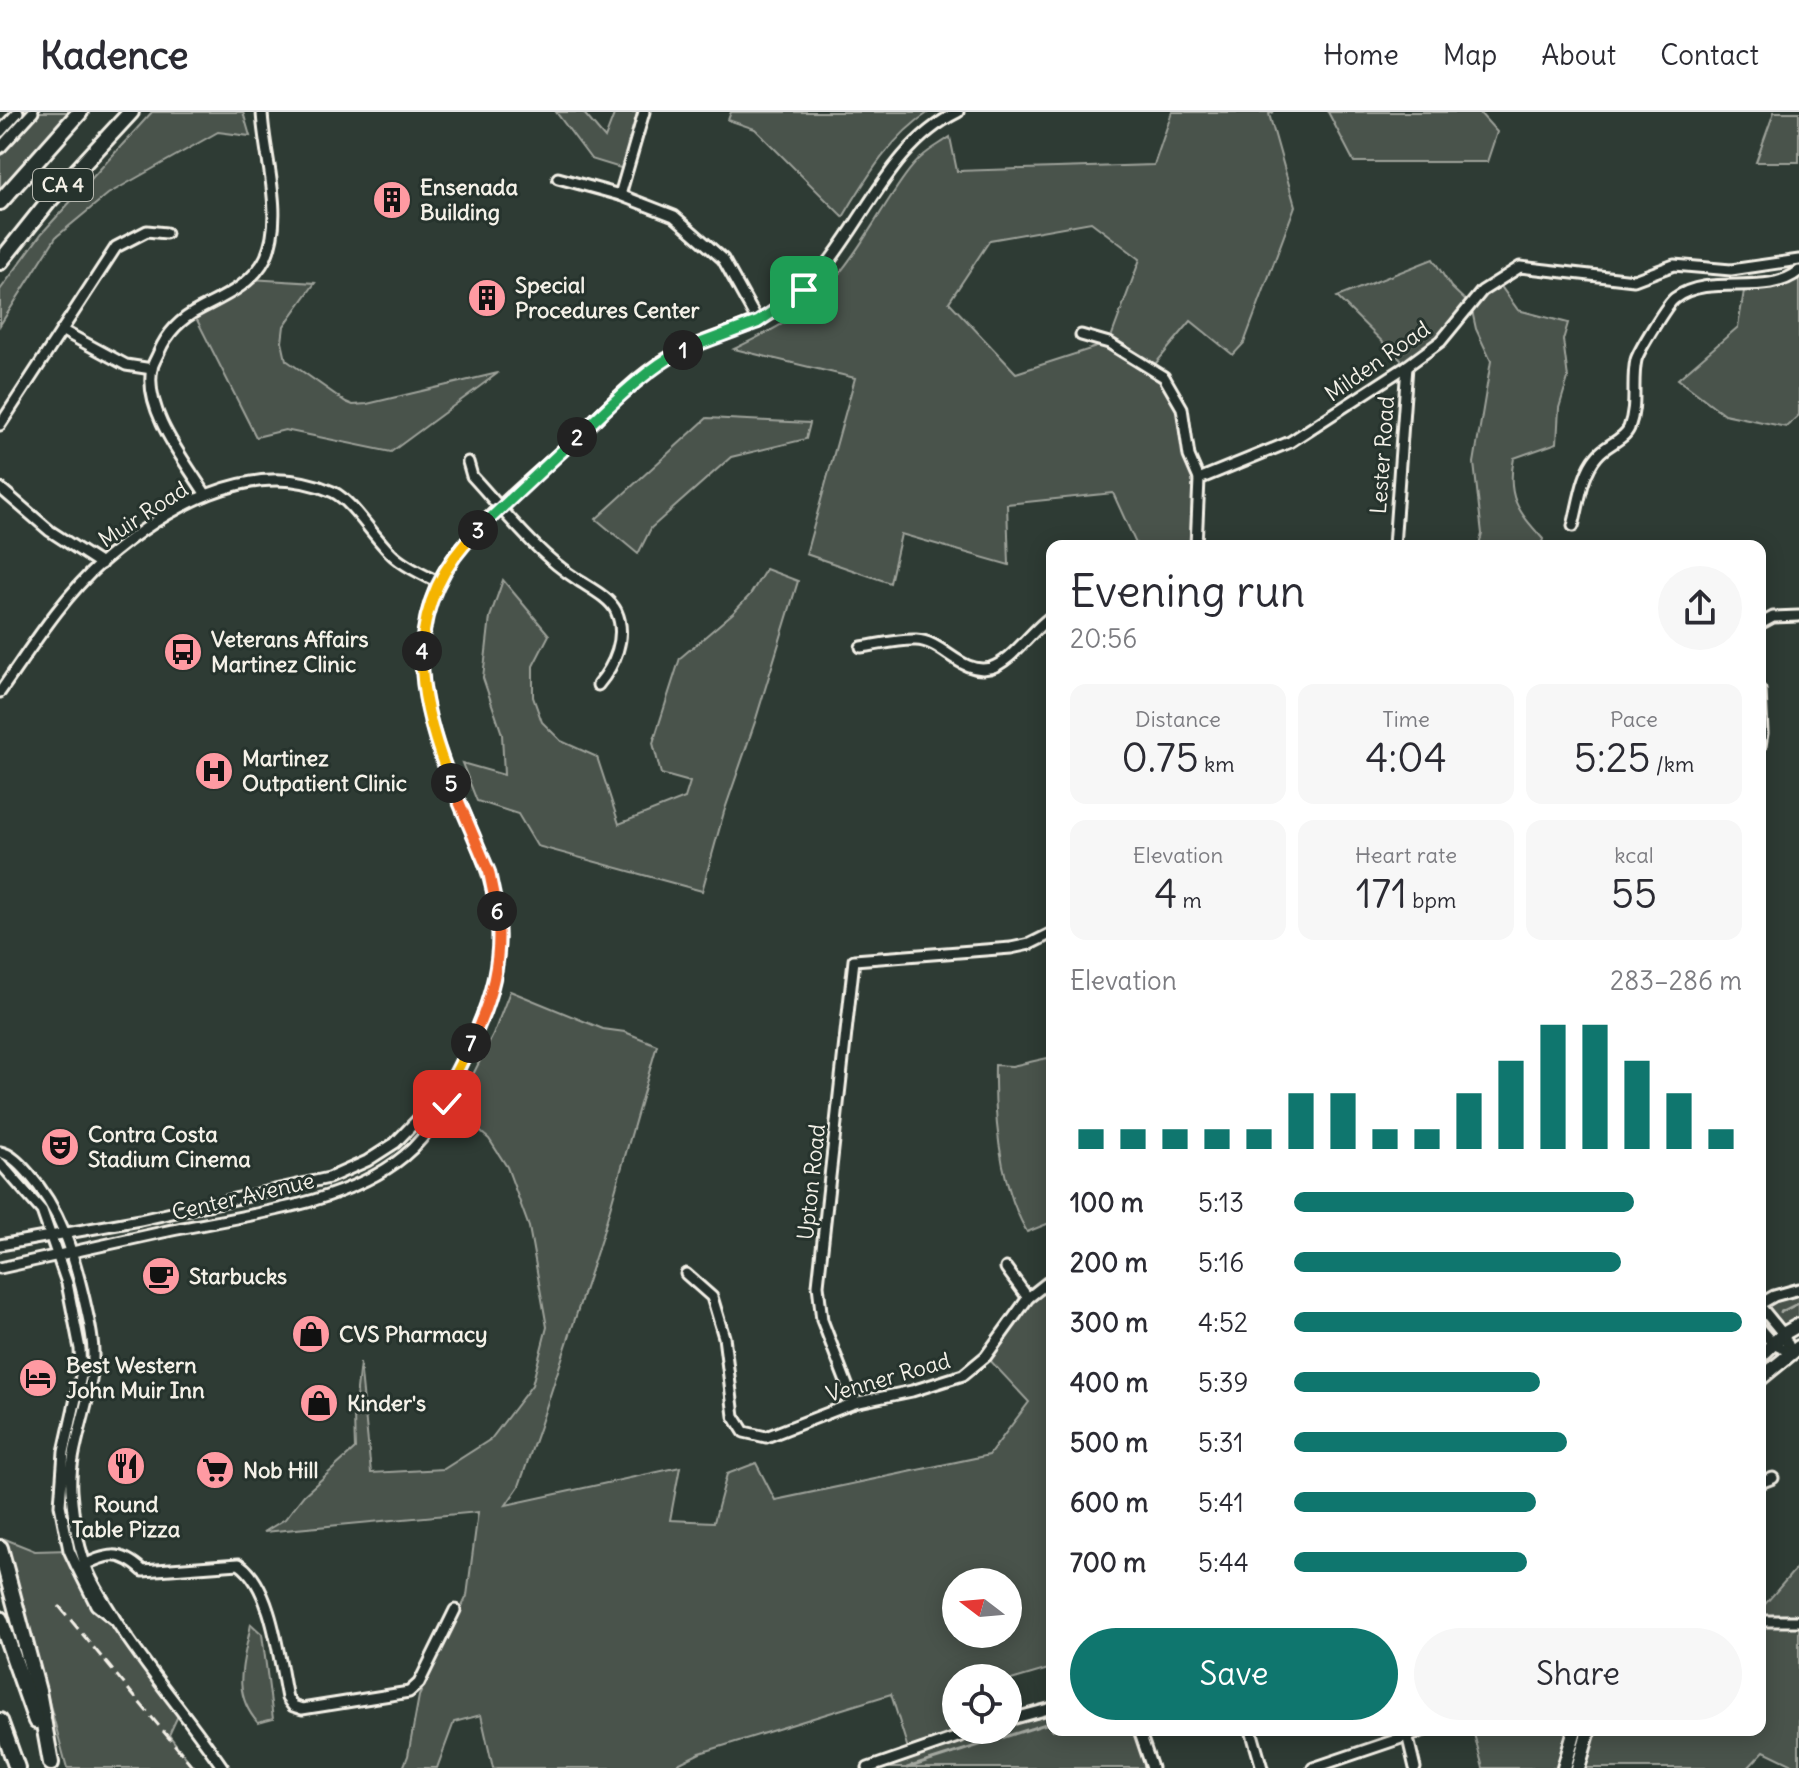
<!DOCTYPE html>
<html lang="en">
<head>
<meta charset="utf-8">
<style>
	:root { --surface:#fff; --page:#f7f7f7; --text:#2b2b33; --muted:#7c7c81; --line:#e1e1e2; --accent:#0f766e }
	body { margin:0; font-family:Delius,sans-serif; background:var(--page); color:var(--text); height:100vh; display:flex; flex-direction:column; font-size:30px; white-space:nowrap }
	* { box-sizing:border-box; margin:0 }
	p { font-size:26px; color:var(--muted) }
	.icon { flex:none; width:44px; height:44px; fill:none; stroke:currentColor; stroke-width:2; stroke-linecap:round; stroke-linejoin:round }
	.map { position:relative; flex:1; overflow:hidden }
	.details { position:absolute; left:1046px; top:428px; width:720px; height:1196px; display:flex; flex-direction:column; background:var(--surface); border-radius:16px; box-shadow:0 4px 20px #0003 }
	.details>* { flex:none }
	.needle { width:52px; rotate:286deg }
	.buttons { position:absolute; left:942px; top:1456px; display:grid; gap:16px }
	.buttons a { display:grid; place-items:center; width:80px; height:80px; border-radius:50%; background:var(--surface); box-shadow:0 4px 20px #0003; font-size:40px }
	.pin { position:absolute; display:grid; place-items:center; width:68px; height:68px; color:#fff; margin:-34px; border-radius:16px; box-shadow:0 4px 12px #0006 }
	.km { position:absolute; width:40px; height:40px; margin:-20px; border-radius:50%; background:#222; color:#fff; font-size:22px; line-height:40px; text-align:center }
	.round { display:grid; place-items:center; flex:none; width:84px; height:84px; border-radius:42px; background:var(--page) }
	.headline { display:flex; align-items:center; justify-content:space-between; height:136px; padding:0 24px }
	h1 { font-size:44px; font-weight:600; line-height:60px }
	.metrics { display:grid; grid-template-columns:repeat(3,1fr); gap:12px; height:136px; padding:8px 24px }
	.metrics div { display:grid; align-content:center; border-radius:16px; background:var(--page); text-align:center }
	.metrics b { font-size:40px; font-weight:600 }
	.metrics small { font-size:22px; font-weight:400 }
	.metrics p { font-size:22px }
	.chart { height:224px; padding:16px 24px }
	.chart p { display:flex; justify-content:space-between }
	.chart svg { width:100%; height:144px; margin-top:8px; stroke:var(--accent); stroke-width:6 }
	.cta { display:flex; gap:16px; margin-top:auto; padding:16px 24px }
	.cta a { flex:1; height:92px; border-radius:48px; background:var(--accent); color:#fff; font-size:32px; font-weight:600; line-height:92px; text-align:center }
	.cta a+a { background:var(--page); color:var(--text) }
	ul { padding:0 24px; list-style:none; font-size:26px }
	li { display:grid; grid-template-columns:128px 96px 1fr; align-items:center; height:60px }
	li i { height:20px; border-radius:10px; background:var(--accent) }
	header { display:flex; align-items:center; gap:48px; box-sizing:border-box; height:112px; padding:0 40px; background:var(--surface); border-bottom:2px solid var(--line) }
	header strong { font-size:38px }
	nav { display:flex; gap:44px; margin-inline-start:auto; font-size:28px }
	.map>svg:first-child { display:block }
</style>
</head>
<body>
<header>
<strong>Kadence</strong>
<nav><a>Home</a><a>Map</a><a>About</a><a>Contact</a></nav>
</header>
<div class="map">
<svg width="1799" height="1656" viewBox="0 0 1799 1656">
	<rect width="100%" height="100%" fill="#2e3b34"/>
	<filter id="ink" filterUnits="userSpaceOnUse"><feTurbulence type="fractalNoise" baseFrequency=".0125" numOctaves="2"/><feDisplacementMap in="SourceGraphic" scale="16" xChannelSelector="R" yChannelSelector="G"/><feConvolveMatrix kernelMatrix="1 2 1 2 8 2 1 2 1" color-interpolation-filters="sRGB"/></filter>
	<g filter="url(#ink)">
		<!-- green -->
		<g fill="#48524c" stroke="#9ea29a" stroke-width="2" fill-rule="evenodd">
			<polygon points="40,0 80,0 0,86 0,44"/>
			<polygon points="152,0 243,0 250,24 218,20 108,82 56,125 0,213 0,178 42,121"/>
			<polygon points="556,0 583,0 605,26 615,0 644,0 627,58 591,47"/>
			<path d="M731,0h198c-39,25 -63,67 -86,105l-88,-88 -27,-9z"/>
			<path d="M1172,0h102l-5,2 26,92 -51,137 -11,12 -42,-34 -40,48 13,8 18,31 7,47 10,24 -3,67h-59l-24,-53 -106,11 2,61 -108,-31 -11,49 -84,-29 49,-176 -121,-29c33,-16 67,-32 92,-60 25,-27 44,-60 64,-91 10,-15 23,-36 39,-47 7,-5 14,-9 21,-14l7,34 197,-6zM1091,110l49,37 -31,84 -93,30 -67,-71 41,-62z"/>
			<polygon points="1328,0 1479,0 1497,20 1487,50 1354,50"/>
			<polygon points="1774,0 1799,0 1799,50 1756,50"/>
			<path d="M1433,147l18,28 19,18 27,-24 21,29 50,13 -5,17 5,38 -9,30 -2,35 -43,15c-8,39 4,53 29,81l-2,7h-62l3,-12 -8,-71 17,-102 -15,-32 -5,-23 -30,35 -34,25 -70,-69z"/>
			<polygon points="1799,159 1799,303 1786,315 1724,302 1678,267 1738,215 1745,173"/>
			<polygon points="250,167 315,171 284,214 282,230 286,248 346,290 353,293 367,292 498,261 391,340 285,318 256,325 193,200"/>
			<polygon points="707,306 810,311 806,327 731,345 651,416 638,442 596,407"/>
			<polygon points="766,457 798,469 755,610 724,700 702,779 537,734 518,702 477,689 462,651 504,663 502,622 483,566 490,505 503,468 549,523 533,554 533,585 542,610 561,629 597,645 619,712 685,686 690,670 661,662 653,631 680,546 733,501 750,483"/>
			<path d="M510,879l93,38 22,3 32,13 -55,191 -62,190 -21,60 -13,19 174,-38 -10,53 44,2 13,-48 29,-11 19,37 214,-45 40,-53 -43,-46 42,-58 24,-19v389l-44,13v-3h-52v52h52v-8l44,-13v21h87l13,38h-240v-4l-1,4h-28l24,-10 4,-6 -3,-3 -17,-55 -191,59 -30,15h-177l-12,-53 -27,7 -17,46h-34l5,-12 11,-60 48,-100 11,-84 -214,20 21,-13 19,-24 51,-46 -1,-34 6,-52 11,110 73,-4 47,-30 41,-54 15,-58 -18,-100 -22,-60 -18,-28 -34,-29 38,-75zM956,1470h52v52h-52z"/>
			<path d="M1052,945v165l-25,10c-27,-47 -33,-113 -32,-167l17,1z"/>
			<polygon points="1799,1177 1799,1213 1783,1222 1760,1194"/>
			<polygon points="5,1427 35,1439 69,1438 116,1509 181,1597 169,1623 194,1656 67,1656"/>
			<polygon points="1799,1453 1799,1656 1764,1639 1748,1656 1578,1656 1589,1618 1760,1618 1760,1498"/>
			<path d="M251,1512l11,10 11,85 -15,4c-28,-32 -14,-61 -7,-99z"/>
			<polygon points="1473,1618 1575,1618 1564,1656 1483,1656"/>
		</g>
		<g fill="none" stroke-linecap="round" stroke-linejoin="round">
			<!-- stream -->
			<g stroke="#a4a8a0" stroke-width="3">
				<polyline points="1781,1200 1799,1191"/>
				<polyline points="907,1656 1052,1610"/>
			</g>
			<defs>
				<g id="minor">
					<polyline points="0,20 18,0"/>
					<polyline points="0,36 33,0"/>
					<polyline points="558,66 620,83 674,104 723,147 758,210"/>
					<polyline points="620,83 644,0"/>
					<polyline points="63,219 126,253 152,257"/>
					<polyline points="1081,223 1109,231 1164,265 1182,296 1189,344 1199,367 1196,434"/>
					<polyline points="0,313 116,135 147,119 166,121"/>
					<path d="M468,350l4,14c33,36 65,78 106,104 12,8 32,18 38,31 12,26 -2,55 -18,74"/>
					<polyline points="1199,367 1290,330 1407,254 1441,229 1482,179 1520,155 1634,168 1674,153 1731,158 1799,148"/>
					<polyline points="0,376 50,419 101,452"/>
					<path d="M206,383c-21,-34 -63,-85 -54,-127 1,-5 5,-11 7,-16 8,-19 23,-34 41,-43 25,-13 53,-25 66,-52 19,-44 -2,-99 -4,-145"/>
					<path d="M1573,414c6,-22 9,-53 24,-70 8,-11 27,-16 32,-28 9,-24 2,-45 7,-68 2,-8 32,-58 39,-62 36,-26 91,0 124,-27"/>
					<polyline points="1394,434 1407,254"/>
					<polyline points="1760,512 1773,505 1799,504"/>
					<path d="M861,535c17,-2 38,-8 55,-7 27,1 45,35 74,28 22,-6 42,-39 62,-52"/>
					<polyline points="1760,578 1762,621 1760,634"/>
					<path d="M0,580c31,-44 61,-93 101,-129 61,-53 151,-108 232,-71 21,10 43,50 63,66 12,10 28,17 42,24"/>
					<path d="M0,1040c11,2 21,13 28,21 33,37 45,79 56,126 4,18 9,36 9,54 1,48 -25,93 -22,138 2,27 7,57 18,83 7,16 18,31 27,47l-20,-16 -19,-38 -8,-17 -9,-45 4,-53 17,-76 -1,-27 -13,-66 -25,-72 -42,-48"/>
					<polyline points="0,1133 140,1108 329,1066 367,1049 395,1031 424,1001 438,981 448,976"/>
					<path d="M0,1156c54,-12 109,-24 163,-36 76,-16 181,-26 241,-76 36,-29 47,-72 66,-112 39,-80 37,-129 3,-210 -33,-79 -75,-169 -34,-253 22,-47 94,-103 133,-139 29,-28 58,-61 92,-82 38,-23 83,-29 120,-54 73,-51 92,-154 174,-194"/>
					<polyline points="1006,1156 1028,1186"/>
					<polyline points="686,1162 712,1185 724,1225 734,1304 744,1320 766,1325 854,1291 912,1279 963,1263 986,1244 1028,1186 1052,1167"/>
					<polyline points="1760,1192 1774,1184 1799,1177"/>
					<polyline points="1760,1194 1783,1222 1792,1241"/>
					<polyline points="1760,1217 1773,1232 1792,1241"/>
					<polyline points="854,1291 822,1208 818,1173 854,848 1011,836 1030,832 1052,821"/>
					<polyline points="1760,1371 1773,1366"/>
					<path d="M80,1455c28,-13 39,-18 63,4l96,-7c33,22 40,96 48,134l6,8 9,3 107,-17 10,-9 36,-73"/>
					<path d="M116,1509c33,51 73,97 107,147"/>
					<polyline points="1760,1509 1799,1509"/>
					<polyline points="1008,1608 1052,1596"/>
					<polyline points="1139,1618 1152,1656"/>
					<polyline points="1251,1618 1262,1656"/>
					<polyline points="1406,1618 1415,1656"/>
					<polyline points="868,1656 978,1618"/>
					<polyline points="1313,1656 1425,1618"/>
				</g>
				<g id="major">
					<polyline points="1760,1245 1783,1222 1799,1213"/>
					<polyline points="1760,1267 1799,1235"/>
					<polyline points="1564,1656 1575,1618"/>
					<polyline points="1578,1656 1589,1618"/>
				</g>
				<g id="highway">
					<polyline points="0,90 80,0"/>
					<polyline points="0,150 48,90 131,0"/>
					<polyline points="0,1436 38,1579 51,1651"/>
					<polyline points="0,1507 36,1609"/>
					<polyline points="0,1609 17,1656"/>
				</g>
			</defs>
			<!-- minor casing -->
			<use href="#minor" stroke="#f4f1e8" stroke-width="15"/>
			<!-- major casing -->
			<use href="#major" stroke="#f4f1e8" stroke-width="18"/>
			<!-- highway casing -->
			<use href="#highway" stroke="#f4f1e8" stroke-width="20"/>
			<!-- minor -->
			<use href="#minor" stroke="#26332d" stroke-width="9"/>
			<!-- major -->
			<use href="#major" stroke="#26332d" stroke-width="12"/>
			<!-- highway -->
			<use href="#highway" stroke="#26332d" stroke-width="14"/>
			<!-- rail -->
			<polyline stroke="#f4f1e8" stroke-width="3" stroke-dasharray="12 6" stroke-linecap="butt" points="59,1494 194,1656"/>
		</g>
	</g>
	<g fill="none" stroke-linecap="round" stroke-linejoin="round" filter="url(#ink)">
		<defs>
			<polyline id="split-1" points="683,238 758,210 804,178"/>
			<path id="split-2" d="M577,325c34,-32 65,-65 106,-87"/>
			<polyline id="split-3" points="478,418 577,325"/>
			<path id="split-4" d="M422,539c2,-47 22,-88 56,-121"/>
			<path id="split-5" d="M422,539c-2,44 13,92 29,132"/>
			<polyline id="split-6" points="451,671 489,760 497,799"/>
			<path id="split-7" d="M471,931c20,-42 32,-84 26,-132"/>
			<polyline id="split-8" points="447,992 448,976 471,931"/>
		</defs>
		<!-- split-1 casing -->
		<use href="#split-1" stroke="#fff" stroke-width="16"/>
		<!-- split-2 casing -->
		<use href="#split-2" stroke="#fff" stroke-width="16"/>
		<!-- split-3 casing -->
		<use href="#split-3" stroke="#fff" stroke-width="16"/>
		<!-- split-4 casing -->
		<use href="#split-4" stroke="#fff" stroke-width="16"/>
		<!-- split-5 casing -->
		<use href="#split-5" stroke="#fff" stroke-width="16"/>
		<!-- split-6 casing -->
		<use href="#split-6" stroke="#fff" stroke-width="16"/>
		<!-- split-7 casing -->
		<use href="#split-7" stroke="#fff" stroke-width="16"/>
		<!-- split-8 casing -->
		<use href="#split-8" stroke="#fff" stroke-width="16"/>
		<!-- split-1 -->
		<use href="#split-1" stroke="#22a559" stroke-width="10"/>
		<!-- split-2 -->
		<use href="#split-2" stroke="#22a559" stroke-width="10"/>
		<!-- split-3 -->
		<use href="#split-3" stroke="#22a559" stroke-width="10"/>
		<!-- split-4 -->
		<use href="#split-4" stroke="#f5b400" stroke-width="10"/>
		<!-- split-5 -->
		<use href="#split-5" stroke="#f5b400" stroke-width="10"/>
		<!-- split-6 -->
		<use href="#split-6" stroke="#f0652b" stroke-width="10"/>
		<!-- split-7 -->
		<use href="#split-7" stroke="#f0652b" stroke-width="10"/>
		<!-- split-8 -->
		<use href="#split-8" stroke="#f5b400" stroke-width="10"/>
	</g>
	<!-- icons -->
	<defs>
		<symbol id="building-disc" viewBox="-11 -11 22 22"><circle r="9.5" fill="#ff9aa2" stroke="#26332d"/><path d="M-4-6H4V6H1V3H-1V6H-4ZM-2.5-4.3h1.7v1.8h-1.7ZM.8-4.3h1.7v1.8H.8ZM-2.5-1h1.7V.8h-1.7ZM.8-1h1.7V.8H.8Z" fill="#111"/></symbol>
		<symbol id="bus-disc" viewBox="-11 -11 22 22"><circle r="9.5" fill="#ff9aa2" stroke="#26332d"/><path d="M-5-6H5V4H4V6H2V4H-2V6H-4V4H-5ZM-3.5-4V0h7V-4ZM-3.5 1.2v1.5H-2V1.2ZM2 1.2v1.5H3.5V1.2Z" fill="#111"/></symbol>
		<symbol id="hospital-disc" viewBox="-11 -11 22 22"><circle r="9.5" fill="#ff9aa2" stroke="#26332d"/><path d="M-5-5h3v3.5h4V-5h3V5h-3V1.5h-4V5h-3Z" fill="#111"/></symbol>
		<symbol id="theatre-disc" viewBox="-11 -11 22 22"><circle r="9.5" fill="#ff9aa2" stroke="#26332d"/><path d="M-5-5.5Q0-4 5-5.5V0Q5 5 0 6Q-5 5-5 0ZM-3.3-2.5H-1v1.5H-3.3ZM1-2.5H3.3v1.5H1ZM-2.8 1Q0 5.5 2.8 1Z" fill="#111"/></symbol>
		<symbol id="cafe-disc" viewBox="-11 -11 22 22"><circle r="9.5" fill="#ff9aa2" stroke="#26332d"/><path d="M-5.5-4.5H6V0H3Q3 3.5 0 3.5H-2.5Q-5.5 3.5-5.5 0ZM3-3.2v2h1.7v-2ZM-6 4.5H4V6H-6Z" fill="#111"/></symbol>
		<symbol id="shop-disc" viewBox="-11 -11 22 22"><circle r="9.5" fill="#ff9aa2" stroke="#26332d"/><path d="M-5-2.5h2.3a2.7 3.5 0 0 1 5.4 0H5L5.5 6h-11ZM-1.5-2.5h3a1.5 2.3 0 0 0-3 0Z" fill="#111"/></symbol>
		<symbol id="hotel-disc" viewBox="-11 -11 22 22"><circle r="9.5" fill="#ff9aa2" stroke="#26332d"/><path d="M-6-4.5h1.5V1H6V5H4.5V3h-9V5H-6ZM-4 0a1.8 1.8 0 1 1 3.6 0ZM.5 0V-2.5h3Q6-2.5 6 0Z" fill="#111"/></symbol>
		<symbol id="restaurant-disc" viewBox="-11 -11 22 22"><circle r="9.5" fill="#ff9aa2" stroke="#26332d"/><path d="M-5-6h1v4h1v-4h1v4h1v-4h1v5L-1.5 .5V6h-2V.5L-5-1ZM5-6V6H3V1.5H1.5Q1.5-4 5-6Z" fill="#111"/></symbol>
		<symbol id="supermarket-disc" viewBox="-11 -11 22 22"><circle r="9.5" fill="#ff9aa2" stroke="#26332d"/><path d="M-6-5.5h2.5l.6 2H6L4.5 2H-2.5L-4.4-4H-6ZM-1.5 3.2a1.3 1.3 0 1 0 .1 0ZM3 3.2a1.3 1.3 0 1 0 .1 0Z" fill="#111"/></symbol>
	</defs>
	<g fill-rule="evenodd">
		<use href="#building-disc" x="370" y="66" width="44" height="44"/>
		<use href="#building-disc" x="465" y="164" width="44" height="44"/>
		<use href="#bus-disc" x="161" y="518" width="44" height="44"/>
		<use href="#hospital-disc" x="192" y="637" width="44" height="44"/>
		<use href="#theatre-disc" x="38" y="1013" width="44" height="44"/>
		<use href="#cafe-disc" x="139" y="1142" width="44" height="44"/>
		<use href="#shop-disc" x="289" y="1200" width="44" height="44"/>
		<use href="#hotel-disc" x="16" y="1244" width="44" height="44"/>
		<use href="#shop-disc" x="297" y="1269" width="44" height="44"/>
		<use href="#restaurant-disc" x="104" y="1332" width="44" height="44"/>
		<use href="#supermarket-disc" x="193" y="1336" width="44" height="44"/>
	</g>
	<g text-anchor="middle" stroke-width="6" stroke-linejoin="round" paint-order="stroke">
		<!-- shield labels -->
		<rect fill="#26332d" stroke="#b6b8b0" stroke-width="2" x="33" y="57" width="60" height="32" rx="6"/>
		<g font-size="20" font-weight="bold" fill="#f4f1e8">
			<text x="63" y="80">CA 4</text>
		</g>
		<!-- poi labels -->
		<g font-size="22" font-weight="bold" fill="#f4f1e8" stroke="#26332d" text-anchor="start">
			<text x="420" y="83">Ensenada<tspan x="420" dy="25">Building</tspan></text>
			<text x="515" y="181">Special<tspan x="515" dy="25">Procedures Center</tspan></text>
			<text x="211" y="535">Veterans Affairs<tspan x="211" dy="25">Martinez Clinic</tspan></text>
			<text x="242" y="654">Martinez<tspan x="242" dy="25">Outpatient Clinic</tspan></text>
			<text x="88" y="1030">Contra Costa<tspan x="88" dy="25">Stadium Cinema</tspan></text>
			<text x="189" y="1172">Starbucks</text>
			<text x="339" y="1230">CVS Pharmacy</text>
			<text x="66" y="1261">Best Western<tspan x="66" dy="25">John Muir Inn</tspan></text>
			<text x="347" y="1299">Kinder's</text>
			<text x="243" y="1366">Nob Hill</text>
			<text x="126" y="1400" text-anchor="middle">Round<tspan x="126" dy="25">Table Pizza</tspan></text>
		</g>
		<!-- street labels -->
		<g font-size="22" fill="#f4f1e8" stroke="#26332d">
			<text transform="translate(1377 249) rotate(-35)" y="8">Milden Road</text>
			<text transform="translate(1382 343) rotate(-86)" y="8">Lester Road</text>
			<text transform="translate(143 402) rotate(-33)" y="8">Muir Road</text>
			<text transform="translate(811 1070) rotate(-84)" y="8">Upton Road</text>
			<text transform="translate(243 1084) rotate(-13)" y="8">Center Avenue</text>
			<text transform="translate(888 1265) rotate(-16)" y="8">Venner Road</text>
		</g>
	</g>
</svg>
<div class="buttons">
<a><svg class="needle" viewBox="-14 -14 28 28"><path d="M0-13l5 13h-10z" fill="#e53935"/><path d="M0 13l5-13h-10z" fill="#7c7c81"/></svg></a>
<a><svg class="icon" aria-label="locate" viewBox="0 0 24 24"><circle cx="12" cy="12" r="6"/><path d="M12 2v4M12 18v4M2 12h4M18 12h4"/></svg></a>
</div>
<div class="pin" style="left:804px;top:178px;background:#1e9e55"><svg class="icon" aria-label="arrive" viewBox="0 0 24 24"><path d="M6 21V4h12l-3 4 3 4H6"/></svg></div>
<div class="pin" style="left:447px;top:992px;background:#d93025"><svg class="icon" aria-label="check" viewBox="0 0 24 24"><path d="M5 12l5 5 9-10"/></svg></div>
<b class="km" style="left:683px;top:238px">1</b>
<b class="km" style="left:577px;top:325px">2</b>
<b class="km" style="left:478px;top:418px">3</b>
<b class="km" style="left:422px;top:539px">4</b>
<b class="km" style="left:451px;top:671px">5</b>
<b class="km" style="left:497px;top:799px">6</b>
<b class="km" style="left:471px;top:931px">7</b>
<section class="details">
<div class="headline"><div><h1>Evening run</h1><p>20:56</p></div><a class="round"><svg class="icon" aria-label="share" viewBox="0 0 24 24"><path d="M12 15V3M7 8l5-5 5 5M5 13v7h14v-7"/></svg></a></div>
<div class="metrics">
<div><p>Distance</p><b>0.75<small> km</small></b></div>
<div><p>Time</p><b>4:04</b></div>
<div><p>Pace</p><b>5:25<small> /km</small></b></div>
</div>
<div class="metrics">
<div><p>Elevation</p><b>4<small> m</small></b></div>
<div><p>Heart rate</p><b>171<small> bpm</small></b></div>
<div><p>kcal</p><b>55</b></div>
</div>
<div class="chart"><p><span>Elevation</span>283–286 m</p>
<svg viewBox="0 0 160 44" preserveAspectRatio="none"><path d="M5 44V38M15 44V38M25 44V38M35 44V38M45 44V38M55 44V27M65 44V27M75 44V38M85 44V38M95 44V27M105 44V17M115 44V6M125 44V6M135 44V17M145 44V27M155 44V38"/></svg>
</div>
<ul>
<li><b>100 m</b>5:13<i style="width:76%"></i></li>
<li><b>200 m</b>5:16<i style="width:73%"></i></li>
<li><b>300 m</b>4:52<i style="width:100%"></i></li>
<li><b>400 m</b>5:39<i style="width:55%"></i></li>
<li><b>500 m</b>5:31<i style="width:61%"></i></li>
<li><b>600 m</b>5:41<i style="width:54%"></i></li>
<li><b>700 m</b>5:44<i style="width:52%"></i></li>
</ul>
<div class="cta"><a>Save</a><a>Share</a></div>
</section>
</div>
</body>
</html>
